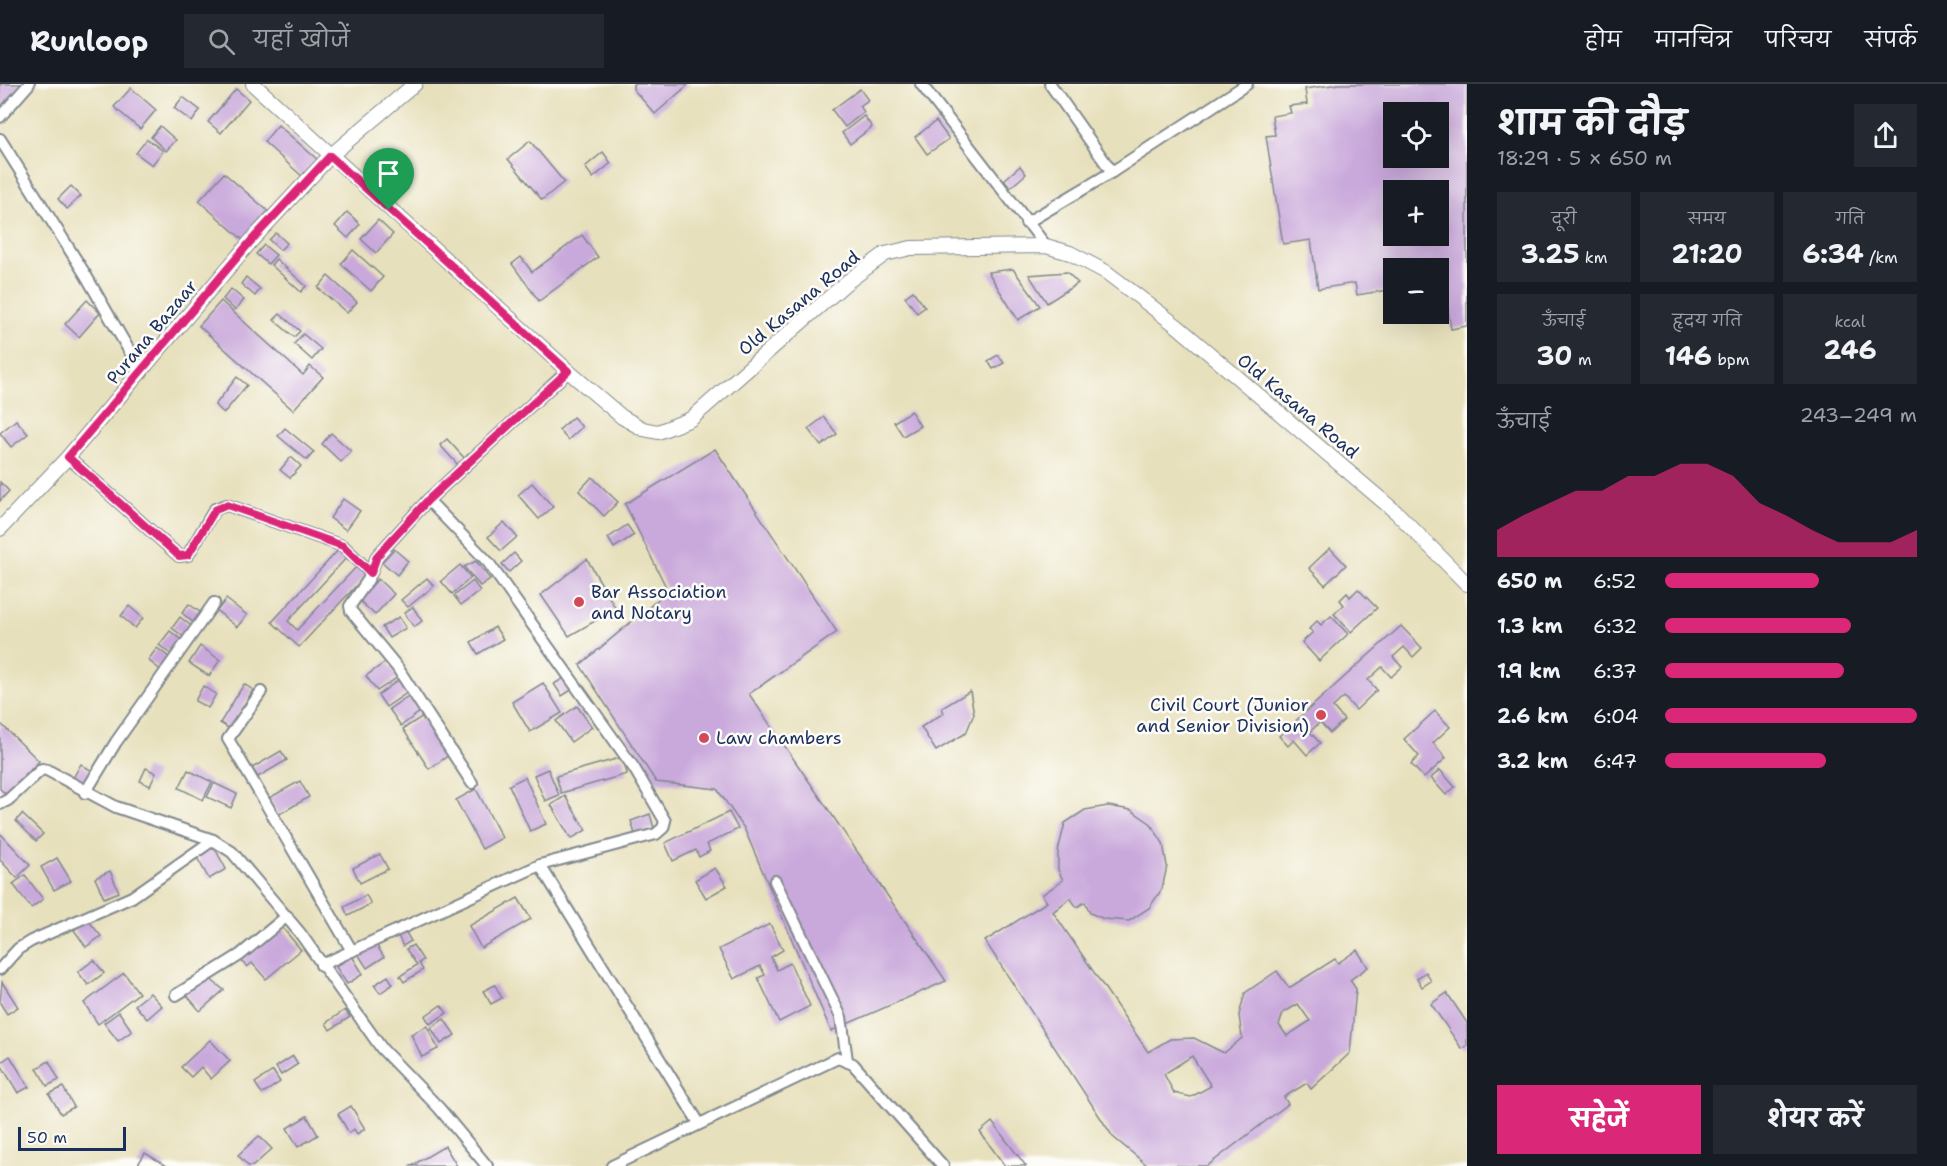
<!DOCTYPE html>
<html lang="hi">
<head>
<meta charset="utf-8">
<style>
	:root { --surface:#171b24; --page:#242831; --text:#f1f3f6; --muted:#9ea1a6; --line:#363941; --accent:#db2777 }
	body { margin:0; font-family:"Shantell Sans","Playpen Sans Deva",sans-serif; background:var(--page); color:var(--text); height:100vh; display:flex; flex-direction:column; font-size:22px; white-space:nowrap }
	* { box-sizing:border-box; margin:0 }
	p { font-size:20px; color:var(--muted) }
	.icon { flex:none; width:33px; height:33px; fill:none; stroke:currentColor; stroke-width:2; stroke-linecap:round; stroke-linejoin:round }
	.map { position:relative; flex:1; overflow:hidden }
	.side { display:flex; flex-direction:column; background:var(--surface); width:480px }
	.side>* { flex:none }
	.buttons { position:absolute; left:1383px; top:18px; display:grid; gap:12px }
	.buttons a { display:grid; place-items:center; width:66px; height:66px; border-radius:0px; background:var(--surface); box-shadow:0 6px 24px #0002; font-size:30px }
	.scale { position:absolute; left:18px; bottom:15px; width:108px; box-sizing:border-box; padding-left:6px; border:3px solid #1b2f5e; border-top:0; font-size:16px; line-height:21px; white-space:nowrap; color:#1b2f5e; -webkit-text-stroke:4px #fdfcf7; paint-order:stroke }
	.pin { position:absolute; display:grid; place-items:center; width:51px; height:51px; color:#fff; margin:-62px -26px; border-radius:50% 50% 50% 0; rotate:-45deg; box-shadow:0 0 6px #0007 }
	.pin .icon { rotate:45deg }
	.round { display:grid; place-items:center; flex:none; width:63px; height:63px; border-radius:0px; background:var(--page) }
	.headline { display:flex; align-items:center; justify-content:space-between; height:102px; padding:0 30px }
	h1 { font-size:33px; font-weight:700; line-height:45px }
	.stats { display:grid; grid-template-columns:repeat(3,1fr); gap:9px; height:102px; padding:6px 30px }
	.stats div { display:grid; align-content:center; border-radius:0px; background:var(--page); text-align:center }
	.stats b { font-size:26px; font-weight:700 }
	.stats small { font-size:16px; font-weight:400 }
	.stats p { font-size:16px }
	.chart { height:168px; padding:12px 30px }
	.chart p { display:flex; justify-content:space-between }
	.chart svg { width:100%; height:108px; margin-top:6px; fill:var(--accent); opacity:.7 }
	.action { display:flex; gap:12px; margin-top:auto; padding:12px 30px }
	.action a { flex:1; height:69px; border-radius:0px; background:var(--accent); color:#fff; font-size:24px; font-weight:700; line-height:69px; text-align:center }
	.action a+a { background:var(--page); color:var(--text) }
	ul { padding:0 30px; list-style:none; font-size:20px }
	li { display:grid; grid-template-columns:96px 72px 1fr; align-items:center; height:45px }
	li i { height:15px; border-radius:8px; background:var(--accent) }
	header { display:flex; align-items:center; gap:36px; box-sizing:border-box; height:84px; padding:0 30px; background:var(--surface); border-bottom:2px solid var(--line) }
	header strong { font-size:28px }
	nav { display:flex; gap:33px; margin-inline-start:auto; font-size:21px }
	.search { width:420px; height:54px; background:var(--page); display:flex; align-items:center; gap:15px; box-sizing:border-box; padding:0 21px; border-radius:0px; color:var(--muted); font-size:22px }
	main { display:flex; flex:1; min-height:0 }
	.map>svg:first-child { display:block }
</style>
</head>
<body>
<header>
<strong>Runloop</strong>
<div class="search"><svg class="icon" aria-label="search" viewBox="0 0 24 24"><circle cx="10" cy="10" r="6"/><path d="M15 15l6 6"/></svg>यहाँ खोजें</div>
<nav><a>होम</a><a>मानचित्र</a><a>परिचय</a><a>संपर्क</a></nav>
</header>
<main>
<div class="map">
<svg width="1467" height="1082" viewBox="0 0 1467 1082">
	<rect width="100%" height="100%" fill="#fdfcf7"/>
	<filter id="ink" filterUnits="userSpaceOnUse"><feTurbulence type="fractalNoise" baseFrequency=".0167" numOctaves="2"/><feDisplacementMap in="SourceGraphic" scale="12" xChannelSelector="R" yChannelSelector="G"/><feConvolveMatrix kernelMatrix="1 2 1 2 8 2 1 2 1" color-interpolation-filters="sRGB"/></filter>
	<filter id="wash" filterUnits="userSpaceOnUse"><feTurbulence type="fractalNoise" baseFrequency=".008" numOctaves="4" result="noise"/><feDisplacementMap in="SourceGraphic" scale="24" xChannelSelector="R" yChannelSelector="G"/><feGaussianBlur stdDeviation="1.35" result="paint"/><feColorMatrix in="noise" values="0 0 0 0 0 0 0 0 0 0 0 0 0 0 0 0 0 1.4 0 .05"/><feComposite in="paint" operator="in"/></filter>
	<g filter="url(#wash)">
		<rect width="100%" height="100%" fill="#e7e0bc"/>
		<g id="blocks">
			<!-- building -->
			<g fill="#c9a8db" fill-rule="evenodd">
				<polygon points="0,0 23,0 0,26"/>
				<polygon points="633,0 689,0 655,30 633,5"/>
				<path d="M1339,0h128v242l-16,3 -8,-48 -5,1v-14h-44v21l-37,6 -2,-12 -37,6 -7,-49 -28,4 -17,-108 9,-1 -3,-19 19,-3 -2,-7 18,-2 -2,-15zM1394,28h44v46h-44zM1394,106h44v46h-44z"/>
				<polygon points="131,4 156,26 140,45 114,23"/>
				<polygon points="236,5 249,16 221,49 208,38"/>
				<polygon points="860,5 868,16 860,22 864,28 845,43 832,26"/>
				<polygon points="183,13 200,26 192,38 174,24"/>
				<polygon points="864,32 872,43 850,60 842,49"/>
				<polygon points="936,37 949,55 927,70 915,53"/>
				<polygon points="278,41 319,77 304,94 264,58"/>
				<polygon points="160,42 176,56 166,67 151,53"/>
				<polygon points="147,55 163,67 152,81 136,69"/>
				<polygon points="530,57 564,98 542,116 508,75"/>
				<polygon points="603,68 611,79 593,94 585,83"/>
				<polygon points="1020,82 1026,90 1010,104 1004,96"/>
				<polygon points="224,89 268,127 243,156 199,117"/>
				<polygon points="71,102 81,112 67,125 58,115"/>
				<polygon points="347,128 360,140 348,154 335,142"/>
				<polygon points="378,136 393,150 376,169 361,155"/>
				<polygon points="276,149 287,159 280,166 269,156"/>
				<polygon points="582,151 598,173 539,217 512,180 521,173 532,188"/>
				<polygon points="264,161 276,171 268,180 256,170"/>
				<polygon points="353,166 383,193 371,207 341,180"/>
				<polygon points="276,175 306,202 301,208 271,181"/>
				<polygon points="1013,185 1040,222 1018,236 988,188"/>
				<polygon points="1067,188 1078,199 1047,219 1029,191"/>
				<polygon points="328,192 357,218 347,229 318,204"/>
				<polygon points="246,193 260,205 255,212 241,200"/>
				<polygon points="231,205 244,216 235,226 223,215"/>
				<polygon points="913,207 925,223 917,229 905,213"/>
				<polygon points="87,216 100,229 79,253 65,240"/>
				<polygon points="221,217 303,291 310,282 323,293 293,326 199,242"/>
				<polygon points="280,230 300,247 294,253 274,236"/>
				<polygon points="303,250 321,265 312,276 294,260"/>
				<polygon points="998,271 1004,279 993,285 988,277"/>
				<polygon points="237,293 247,301 224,329 215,321"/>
				<polygon points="911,327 920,342 903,352 894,338"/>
				<polygon points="573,333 582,343 568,356 559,346"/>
				<polygon points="824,333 837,350 821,362 808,345"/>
				<polygon points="16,336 28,350 11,363 0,349"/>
				<polygon points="285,344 314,368 307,376 278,352"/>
				<polygon points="331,349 351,367 341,378 322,360"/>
				<polygon points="447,355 466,376 459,382 440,361"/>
				<polygon points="715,365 837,548 749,610 946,897 831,947 744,744 717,705 656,698 580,581 668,507 625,420"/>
				<polygon points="291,373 301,382 290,394 280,386"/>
				<polygon points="592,393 618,418 604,432 579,407"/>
				<polygon points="0,398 9,407 0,417"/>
				<polygon points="532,399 553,423 539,435 518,411"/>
				<polygon points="343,415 360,427 346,446 330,434"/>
				<polygon points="504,438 517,453 501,467 488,453"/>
				<polygon points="627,441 634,451 614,464 608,454"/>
				<polygon points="341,463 349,471 288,537 297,546 359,480 368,489 299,563 272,538"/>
				<polygon points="1330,464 1346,481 1325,501 1309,484"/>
				<polygon points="394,465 408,477 397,491 382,478"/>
				<polygon points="514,469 521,477 509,488 502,480"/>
				<polygon points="587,475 616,525 569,552 541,511"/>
				<polygon points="476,477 490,495 480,502 464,483"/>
				<polygon points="460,481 471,494 452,510 441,497"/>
				<polygon points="427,494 434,502 408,523 401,516"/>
				<polygon points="378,495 394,510 375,531 359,516"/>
				<polygon points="473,497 480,507 461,521 454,512"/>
				<polygon points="1358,505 1377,524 1351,548 1334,530 1344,521 1340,516 1347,509 1350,513"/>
				<polygon points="226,515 247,531 237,543 217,527"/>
				<polygon points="189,520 204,531 196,541 182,529"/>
				<polygon points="129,522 143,534 135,544 121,532"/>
				<polygon points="413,523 422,537 414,543 404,529"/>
				<polygon points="1331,532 1348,550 1319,577 1302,558 1313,548 1309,545 1317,537 1321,541"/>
				<polygon points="180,533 195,545 187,555 172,544"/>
				<polygon points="399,533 406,544 389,554 382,543"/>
				<polygon points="1401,542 1422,564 1413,573 1404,563 1393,573 1402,583 1391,593 1382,583 1368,596 1377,606 1356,626 1344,613 1333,623 1344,636 1330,649 1320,638 1310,648 1320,659 1307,671 1294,656 1288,662 1279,652"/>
				<polygon points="495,543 503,555 478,570 471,558"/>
				<polygon points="170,547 184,558 174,572 159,561"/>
				<polygon points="200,562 220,576 209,592 189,579"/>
				<polygon points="157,564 173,576 163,588 148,576"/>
				<polygon points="387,577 398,593 377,607 366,592"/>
				<polygon points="564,594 573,605 562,612 554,600"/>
				<polygon points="400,595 408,608 386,623 378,611"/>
				<polygon points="543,599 562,629 530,648 512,618"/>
				<polygon points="244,600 253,606 230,645 220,639"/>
				<polygon points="203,602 216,610 208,624 195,617"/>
				<polygon points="970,607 974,630 966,649 936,667 921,643 944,629 942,624"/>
				<polygon points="410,611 421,627 401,642 389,625"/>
				<polygon points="577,622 592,643 571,658 556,637"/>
				<polygon points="1435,627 1450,643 1433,659 1446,674 1424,694 1411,680 1419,672 1404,655"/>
				<polygon points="423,632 449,671 429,685 403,645"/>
				<polygon points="0,639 39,677 7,711 0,705"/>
				<polygon points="281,667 287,676 258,693 252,684"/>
				<polygon points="623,673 627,690 561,709 556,692"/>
				<polygon points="81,680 93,688 85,702 73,694"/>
				<polygon points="146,684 156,689 150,702 140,697"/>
				<polygon points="548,685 559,711 545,717 534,691"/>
				<polygon points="188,686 212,698 203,716 179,704"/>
				<polygon points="1440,686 1455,703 1446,711 1431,694"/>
				<polygon points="525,693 546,740 530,747 509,701"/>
				<polygon points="300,697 309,713 278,731 269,714"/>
				<polygon points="214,699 237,710 231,724 207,713"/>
				<polygon points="476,705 502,754 482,765 456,716"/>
				<polygon points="565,712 586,746 571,755 551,721"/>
				<path d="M1108,722l23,4 19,13 13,20 4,23 -5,23 -13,19 -20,13 -25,-2 -14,-6 -5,-11 -8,5 -7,-9 -17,14 95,140 22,-13 24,-1 30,15 18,-15 -3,-23 6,-22 32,-22 12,17 46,-29 3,4 19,-13 11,17 -18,13 6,9 -6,64 -39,36 -4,-6 -23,14 4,7 -81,62 -60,-1 -34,-28 -128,-196 62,-39 -5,-7 21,-15 -5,-10v-19l7,-28 20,-13zM1298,920l12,17 -23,15 -8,-11 4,-12zM1192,972l19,30 -20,11 -17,-4 -10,-19z"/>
				<polygon points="729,728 738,745 707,760 710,767 699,773 696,766 673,777 665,759"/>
				<polygon points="22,730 43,750 36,757 16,737"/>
				<polygon points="650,730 654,744 635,750 631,737"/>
				<polygon points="0,749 30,781 17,794 0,776"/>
				<polygon points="213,761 226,785 209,795 195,770"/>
				<polygon points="380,770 388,785 360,799 353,784"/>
				<polygon points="57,774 71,797 54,806 41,783"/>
				<polygon points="715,784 727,802 706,814 695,796"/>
				<polygon points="110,787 119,808 104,814 95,794"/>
				<polygon points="25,791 43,815 31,824 13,800"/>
				<polygon points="366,811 371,820 348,832 344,823"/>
				<polygon points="518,814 531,835 481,864 469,842"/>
				<polygon points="88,836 101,852 86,863 74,846"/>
				<polygon points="770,840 783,866 771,873 777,886 790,879 810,922 779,938 758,894 765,891 760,882 734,895 719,865"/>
				<polygon points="281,842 301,866 266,895 252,879 247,883 241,876"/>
				<polygon points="405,847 411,857 403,862 397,850"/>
				<polygon points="375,859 384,873 367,884 358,870"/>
				<polygon points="413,861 423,876 419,879 423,886 404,898 400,892 417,881 406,865"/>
				<polygon points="352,872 363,890 347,900 336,883"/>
				<polygon points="94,876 104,889 88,901 78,888"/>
				<polygon points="1426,888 1431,897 1422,903 1417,894"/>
				<polygon points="124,889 139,909 98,940 84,919"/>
				<polygon points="388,892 393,900 380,909 374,901"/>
				<polygon points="210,895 224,906 200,927 185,909"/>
				<polygon points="2,898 18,923 7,930 0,919"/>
				<polygon points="495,901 502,914 491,920 483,907"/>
				<polygon points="150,909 162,922 147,935 135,921"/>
				<polygon points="1447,909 1467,939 1467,962 1462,965 1431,920"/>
				<polygon points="441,921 447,929 430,940 425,932"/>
				<polygon points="345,926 350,933 330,946 326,939"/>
				<polygon points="119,928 132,947 118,957 104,939"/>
				<polygon points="444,935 455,951 441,960 431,944"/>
				<polygon points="427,942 438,965 422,973 411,950"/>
				<polygon points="210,956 230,977 211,995 201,983 191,993 181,983"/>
				<polygon points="10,972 29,1003 18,1009 0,979"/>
				<polygon points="293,972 298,980 281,991 276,983"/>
				<polygon points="49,977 59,996 47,1002 37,984"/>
				<polygon points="273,987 280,998 262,1010 255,999"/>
				<polygon points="63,1003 74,1023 61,1030 49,1010"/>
				<polygon points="351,1022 365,1045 357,1050 354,1045 349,1049 338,1030"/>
				<polygon points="307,1032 318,1051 298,1063 287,1044"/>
				<polygon points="992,1038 1026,1082 1005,1082 980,1048"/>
				<polygon points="259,1052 272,1065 253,1082 248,1082 238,1071"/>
				<polygon points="445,1062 457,1082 411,1082"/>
				<polygon points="145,1069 167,1082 137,1082"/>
			</g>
		</g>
	</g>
	<g filter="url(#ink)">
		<use href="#blocks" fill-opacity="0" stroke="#81888d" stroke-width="1.5"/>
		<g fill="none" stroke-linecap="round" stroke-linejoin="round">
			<defs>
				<g id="minor">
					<polyline points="921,0 1046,162"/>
					<polyline points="1050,0 1112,88"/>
					<polyline points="0,33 29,0"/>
					<polyline points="0,55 85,190 142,289"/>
					<polyline points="1026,139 1112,88 1247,0"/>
					<polyline points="68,373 179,472 188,471 215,425 227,421 343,462 371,489"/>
					<polyline points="428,416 488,478 634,684 665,737 663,744 656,750 540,781"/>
					<polyline points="261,608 228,655 352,867"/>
					<polyline points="472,699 397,583 351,527 350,522 368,496 377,472 428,416 568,287"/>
					<polyline points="85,709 116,658 214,519"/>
					<polyline points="0,720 8,716 42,685 47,686 116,723 213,756 232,768 300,849 382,965 439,1024 487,1082"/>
					<polyline points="775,797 841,933 847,976"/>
					<polyline points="321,881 540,781 699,1039"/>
					<polyline points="0,885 18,865 31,857 132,813 213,756"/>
					<polyline points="176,911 240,871 287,832"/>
					<polyline points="612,1082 838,974 853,980 943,1082"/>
				</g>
				<g id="tertiary">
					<polyline points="253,0 568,287 622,333 643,345 658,348 691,335 847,198 885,170 911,164 1046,162 1070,169 1106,188 1177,242 1397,429 1467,500"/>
					<polyline points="0,445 68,373 251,157 330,72 415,0"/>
				</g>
			</defs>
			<!-- minor casing -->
			<use href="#minor" stroke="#81888d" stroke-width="14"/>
			<!-- tertiary casing -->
			<use href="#tertiary" stroke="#81888d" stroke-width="16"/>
			<!-- minor -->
			<use href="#minor" stroke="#fff" stroke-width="10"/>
			<!-- tertiary -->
			<use href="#tertiary" stroke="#fff" stroke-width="14"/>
		</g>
	</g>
	<g fill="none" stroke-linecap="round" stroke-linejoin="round" filter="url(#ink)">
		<defs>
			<polygon id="route" points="330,72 568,287 428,416 377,472 371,489 343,462 227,421 215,426 188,471 179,472 68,373 251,157"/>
		</defs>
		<!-- route casing -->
		<use href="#route" stroke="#fff" stroke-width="12"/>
		<!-- route -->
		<use href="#route" stroke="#db2777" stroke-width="8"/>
	</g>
	<!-- markers -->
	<g fill="#d1495b" stroke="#fdfcf7" stroke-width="2">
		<circle cx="579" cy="518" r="6"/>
		<circle cx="1321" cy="631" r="6"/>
		<circle cx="704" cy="654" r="6"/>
	</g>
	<g text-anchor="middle" stroke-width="5" stroke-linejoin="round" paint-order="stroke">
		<!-- street labels -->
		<g font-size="18" fill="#1b2f5e" stroke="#fdfcf7">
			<text transform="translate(799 219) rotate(-40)" y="6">Old Kasana Road</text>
			<text transform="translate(152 248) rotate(-50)" y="6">Purana Bazaar</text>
			<text transform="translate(1298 322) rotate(40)" y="6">Old Kasana Road</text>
		</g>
		<!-- poi labels -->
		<g font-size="18" fill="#1b2f5e" stroke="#fdfcf7" text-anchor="start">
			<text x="591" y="514">Bar Association<tspan x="591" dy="21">and Notary</tspan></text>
			<text x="1309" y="627" text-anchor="end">Civil Court (Junior<tspan x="1309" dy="21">and Senior Division)</tspan></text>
			<text x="716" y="660">Law chambers</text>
		</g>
	</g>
</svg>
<div class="buttons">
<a><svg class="icon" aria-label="locate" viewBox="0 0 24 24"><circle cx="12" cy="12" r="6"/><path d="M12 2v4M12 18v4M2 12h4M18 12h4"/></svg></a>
<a>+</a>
<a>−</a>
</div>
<div class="scale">50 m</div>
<div class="pin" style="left:389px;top:126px;background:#1e9e55"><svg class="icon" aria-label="arrive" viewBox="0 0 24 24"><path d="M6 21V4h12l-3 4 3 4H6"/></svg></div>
</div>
<section class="side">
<div class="headline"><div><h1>शाम की दौड़</h1><p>18:29 · 5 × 650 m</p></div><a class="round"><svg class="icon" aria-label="share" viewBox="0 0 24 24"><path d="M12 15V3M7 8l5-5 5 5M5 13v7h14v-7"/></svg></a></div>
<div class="stats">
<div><p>दूरी</p><b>3.25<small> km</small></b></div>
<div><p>समय</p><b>21:20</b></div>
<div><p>गति</p><b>6:34<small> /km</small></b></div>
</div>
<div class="stats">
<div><p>ऊँचाई</p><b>30<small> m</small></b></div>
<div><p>हृदय गति</p><b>146<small> bpm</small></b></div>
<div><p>kcal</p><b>246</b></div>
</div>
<div class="chart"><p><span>ऊँचाई</span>243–249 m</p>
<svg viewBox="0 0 160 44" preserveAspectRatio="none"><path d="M0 44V33L10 27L20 22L30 17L40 17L50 11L60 11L70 6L80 6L90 11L100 22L110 27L120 33L130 38L140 38L150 38L160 33V44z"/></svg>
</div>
<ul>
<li><b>650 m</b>6:52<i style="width:61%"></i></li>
<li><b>1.3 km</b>6:32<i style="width:74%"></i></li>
<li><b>1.9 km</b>6:37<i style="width:71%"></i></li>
<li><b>2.6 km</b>6:04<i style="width:100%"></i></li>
<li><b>3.2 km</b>6:47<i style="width:64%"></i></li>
</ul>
<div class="action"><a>सहेजें</a><a>शेयर करें</a></div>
</section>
</main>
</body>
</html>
